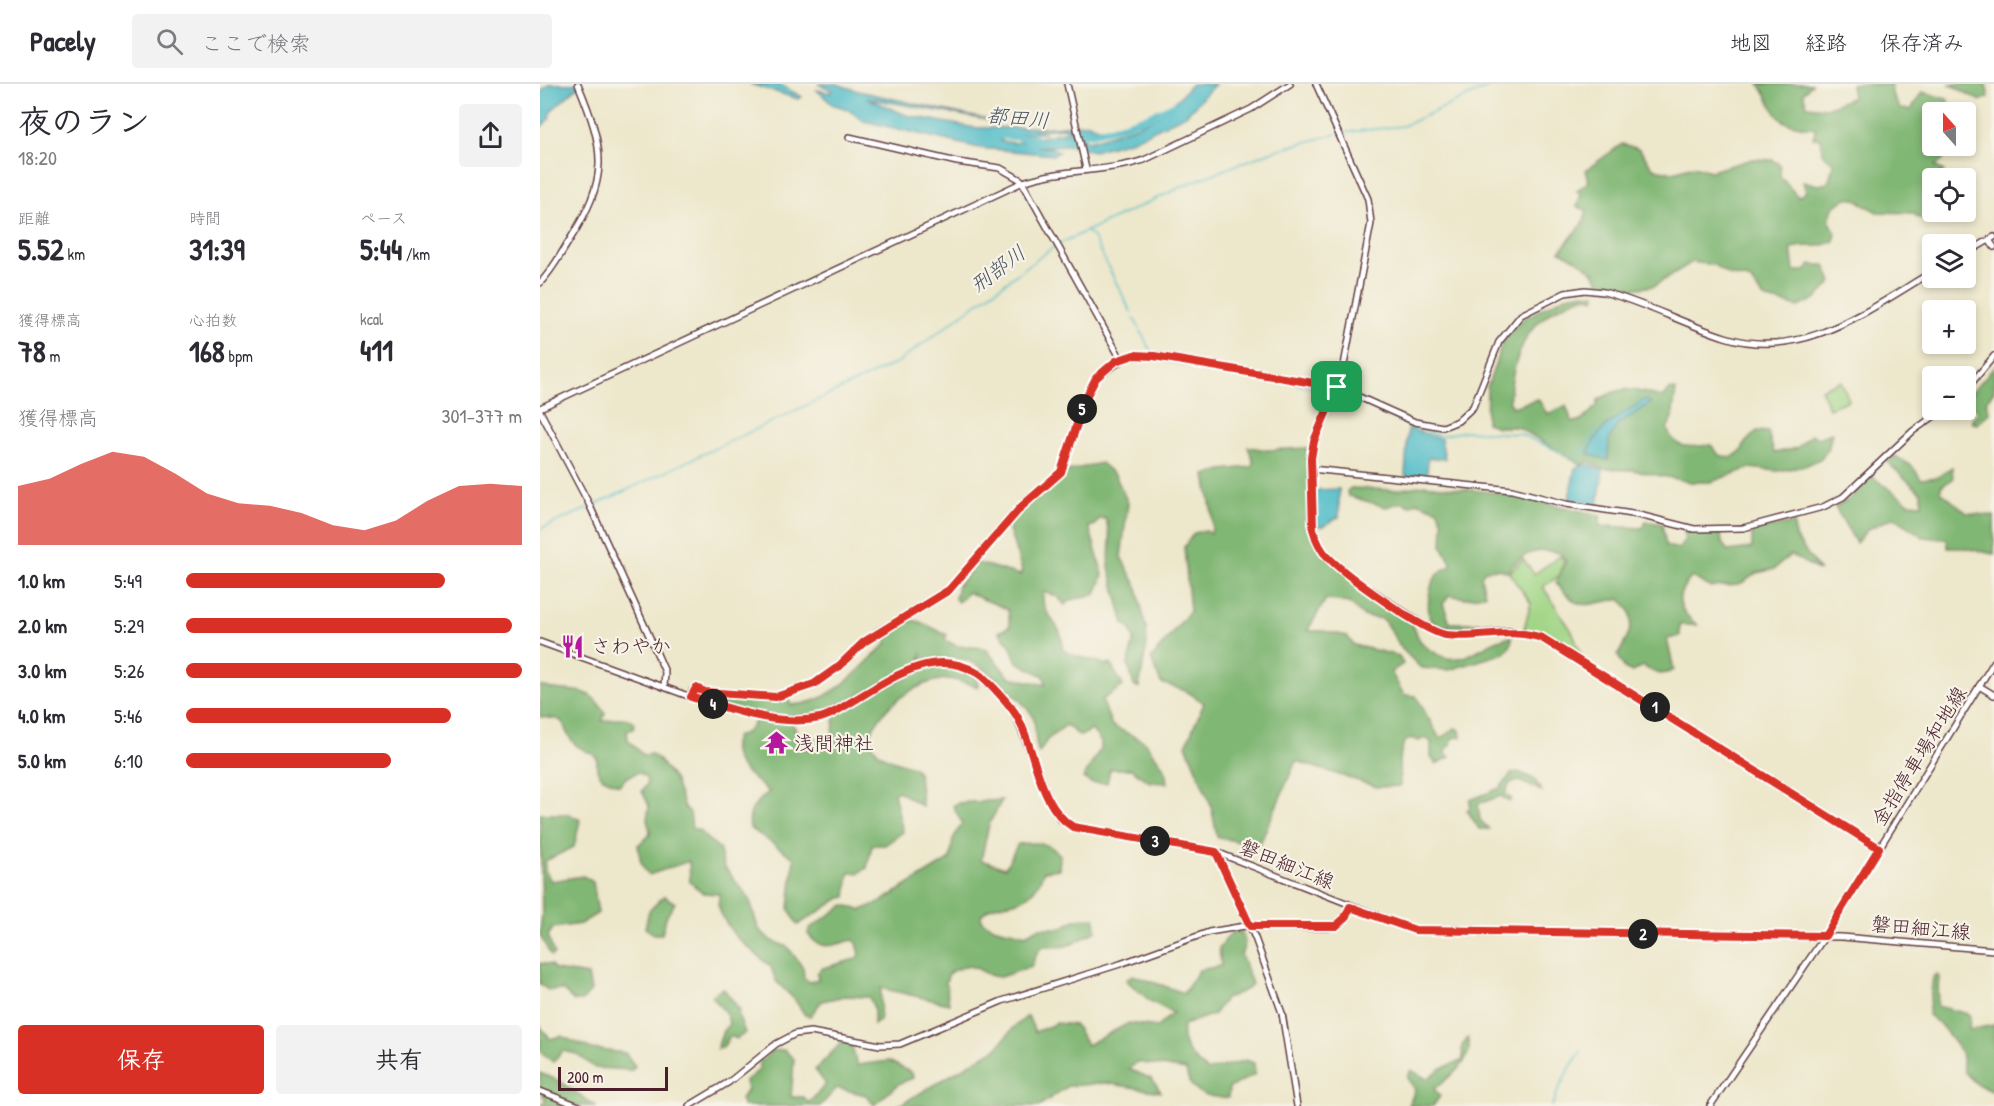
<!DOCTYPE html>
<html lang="ja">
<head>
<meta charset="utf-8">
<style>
	:root { --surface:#fff; --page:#f2f2f3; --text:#2b2b33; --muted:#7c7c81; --line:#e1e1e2; --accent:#d93025 }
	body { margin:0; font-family:"Patrick Hand","Klee One",sans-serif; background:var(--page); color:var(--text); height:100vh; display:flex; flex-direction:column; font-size:22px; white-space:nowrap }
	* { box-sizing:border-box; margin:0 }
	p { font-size:20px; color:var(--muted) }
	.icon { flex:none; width:33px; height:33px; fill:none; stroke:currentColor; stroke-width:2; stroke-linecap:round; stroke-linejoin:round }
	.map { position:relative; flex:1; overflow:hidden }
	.details { display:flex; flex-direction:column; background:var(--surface); width:540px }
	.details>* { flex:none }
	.needle { width:39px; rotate:339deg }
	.buttons { position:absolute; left:1382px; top:18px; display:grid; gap:12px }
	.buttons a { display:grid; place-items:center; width:54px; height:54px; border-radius:6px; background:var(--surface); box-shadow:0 3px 9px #0003; font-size:30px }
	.scale { position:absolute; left:18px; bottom:15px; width:110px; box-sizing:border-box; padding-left:6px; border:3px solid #4a1f2b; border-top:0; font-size:16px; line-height:21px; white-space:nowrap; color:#4a1f2b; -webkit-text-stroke:4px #f7f3e8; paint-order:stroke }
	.pin { position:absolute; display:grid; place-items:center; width:51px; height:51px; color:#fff; margin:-26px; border-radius:12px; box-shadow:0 3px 9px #0006 }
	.km { position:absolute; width:30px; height:30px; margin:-15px; border-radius:50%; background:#222; color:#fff; font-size:16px; line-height:30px; text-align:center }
	.round { display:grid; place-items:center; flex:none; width:63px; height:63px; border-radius:6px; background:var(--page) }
	.head { display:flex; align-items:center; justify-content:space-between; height:102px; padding:0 18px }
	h1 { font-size:33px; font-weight:800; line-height:45px }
	.metrics { display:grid; grid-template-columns:repeat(3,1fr); gap:9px; height:102px; padding:6px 18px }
	.metrics div { display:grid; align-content:center }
	.metrics b { font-size:30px; font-weight:800 }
	.metrics small { font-size:16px; font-weight:400 }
	.metrics p { font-size:16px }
	.chart { height:168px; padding:12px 18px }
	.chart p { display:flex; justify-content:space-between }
	.chart svg { width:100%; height:108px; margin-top:6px; fill:var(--accent); opacity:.7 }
	.action { display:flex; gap:12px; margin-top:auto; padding:12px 18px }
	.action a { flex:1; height:69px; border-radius:6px; background:var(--accent); color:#fff; font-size:24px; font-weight:800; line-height:69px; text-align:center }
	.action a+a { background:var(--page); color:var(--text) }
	ul { padding:0 18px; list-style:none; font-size:20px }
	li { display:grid; grid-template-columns:96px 72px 1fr; align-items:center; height:45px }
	li i { height:15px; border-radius:8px; background:var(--accent) }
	header { display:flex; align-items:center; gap:36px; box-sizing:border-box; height:84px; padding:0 30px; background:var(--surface); border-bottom:2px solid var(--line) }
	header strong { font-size:28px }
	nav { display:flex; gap:33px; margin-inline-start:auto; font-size:21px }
	.search { width:420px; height:54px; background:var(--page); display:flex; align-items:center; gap:15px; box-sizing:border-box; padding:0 21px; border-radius:6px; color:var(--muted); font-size:22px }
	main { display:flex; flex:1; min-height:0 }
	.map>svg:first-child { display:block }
</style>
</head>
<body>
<header>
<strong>Pacely</strong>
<div class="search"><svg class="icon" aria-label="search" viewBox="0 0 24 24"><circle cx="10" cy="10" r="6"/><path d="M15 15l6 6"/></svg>ここで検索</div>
<nav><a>地図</a><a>経路</a><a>保存済み</a></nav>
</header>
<main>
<section class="details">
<div class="head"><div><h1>夜のラン</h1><p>18:20</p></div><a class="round"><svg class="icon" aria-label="share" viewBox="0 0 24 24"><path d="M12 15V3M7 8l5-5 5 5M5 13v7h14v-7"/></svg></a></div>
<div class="metrics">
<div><p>距離</p><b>5.52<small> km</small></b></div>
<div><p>時間</p><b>31:39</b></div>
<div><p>ペース</p><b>5:44<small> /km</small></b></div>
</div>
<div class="metrics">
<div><p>獲得標高</p><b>78<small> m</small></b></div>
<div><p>心拍数</p><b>168<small> bpm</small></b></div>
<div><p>kcal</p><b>411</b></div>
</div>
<div class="chart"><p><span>獲得標高</span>301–377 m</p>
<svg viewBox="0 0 160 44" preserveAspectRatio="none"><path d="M0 44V20L10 17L20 11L30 6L40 8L50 15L60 23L70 27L80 28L90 31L100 36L110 38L120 34L130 26L140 20L150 19L160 20V44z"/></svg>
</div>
<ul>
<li><b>1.0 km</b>5:49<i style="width:77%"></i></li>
<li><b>2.0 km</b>5:29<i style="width:97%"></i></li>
<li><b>3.0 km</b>5:26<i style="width:100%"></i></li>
<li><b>4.0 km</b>5:46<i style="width:79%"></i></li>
<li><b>5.0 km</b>6:10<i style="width:61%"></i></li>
</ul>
<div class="action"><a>保存</a><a>共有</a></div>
</section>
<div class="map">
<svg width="1454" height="1022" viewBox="0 0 1454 1022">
	<rect width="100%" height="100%" fill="#f7f3e8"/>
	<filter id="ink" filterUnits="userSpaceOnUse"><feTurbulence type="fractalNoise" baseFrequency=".0167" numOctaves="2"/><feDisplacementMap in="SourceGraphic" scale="12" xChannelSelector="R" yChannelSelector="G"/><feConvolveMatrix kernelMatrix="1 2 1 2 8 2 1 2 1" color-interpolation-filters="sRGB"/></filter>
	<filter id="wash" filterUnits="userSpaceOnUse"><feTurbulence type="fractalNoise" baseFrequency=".008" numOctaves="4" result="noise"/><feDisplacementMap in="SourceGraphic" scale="24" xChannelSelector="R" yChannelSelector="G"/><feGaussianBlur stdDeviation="1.35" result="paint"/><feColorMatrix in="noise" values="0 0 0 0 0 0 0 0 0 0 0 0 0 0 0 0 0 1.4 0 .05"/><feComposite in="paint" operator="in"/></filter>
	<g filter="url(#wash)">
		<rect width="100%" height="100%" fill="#ede7cb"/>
		<!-- green -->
		<g fill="#a2d687" stroke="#767a59" stroke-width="1.5">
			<polygon points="1301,297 1309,316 1289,324 1281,305"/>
			<polygon points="1020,472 1024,476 1020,491 1003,503 1033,549 1043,576 1000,548 984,545 991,519 969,489 983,475 994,490"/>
		</g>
		<!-- forest -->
		<g fill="#81b774" stroke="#666b50" stroke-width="1.5">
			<path d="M1219,0h53l-9,9 4,13 19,2 27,-11 -2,-13h40l1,10 8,15 11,1 11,-18 25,7 6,13h-21v34h17l-7,15 -7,5 9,5 -12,7v34h12c-10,7 -22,12 -31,1l-36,-1 -22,-13 -9,-1 -13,10 -4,12 7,13 -2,8c-19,9 -25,2 -43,7l3,23h11l6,-6h14l7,17 -15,16 -18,9 -35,-9 -15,-19 -20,-4 -15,-10 -22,-3 -38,24 -24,3 -29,-2c-4,-19 -25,-27 -41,-36l23,-28 4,-13 -10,-3 4,-13 -4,-3 12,-10 -3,-11 36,-26 17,5 14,19 6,2 14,2 21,-6 17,5 42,-12 20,1 7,5v11l18,21 8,-5 -3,-11 15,4 10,-2 6,-20 -11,-8 -3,-16 -7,-1 3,-10c-45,-4 -35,-11 -57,-44z"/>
			<polygon points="1410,0 1446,0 1449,13 1440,17"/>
			<path d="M1043,209l13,1 -2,5 -7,-3c-56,16 -73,50 -78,105l4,6 25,-8 9,15 19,-8 6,16 9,-1 16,-15 1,-6c32,-18 33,-9 65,-3l8,-8 5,1 -4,28 -5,11c9,22 23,18 44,16l8,10 11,3 12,-7 2,-7 13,-13 11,1 6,21 23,-5 15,-14 5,4 15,-5 -4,17 -8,9 -15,7 -27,5 -29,-3 -38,14h-20l-59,-12 -27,-1 -17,-8 -7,4 -63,-38h-20l-12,-4 1,-35 16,-47 21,-23 42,-22z"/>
			<polygon points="1454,283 1454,307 1446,317 1449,329 1437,340 1433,339 1432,335 1438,328 1435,324 1425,323 1425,316"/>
			<path d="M708,363l20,3 39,-2c2,29 -1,74 14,100 13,25 67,50 89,73 4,4 5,11 8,16 5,10 19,18 29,21 23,5 43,-21 65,-21l-1,8 -7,8 -55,17 -28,-2 -19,-19 -19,-30 -20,-3 -14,-13 -23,-4 -19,32h17l23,5 7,9 45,11 4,8 -12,8 13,23 12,1 24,43 15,-11 5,2 1,7 -9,1 -1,7 -4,3 -1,6 4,3 -14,7 -5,-7v-16l-7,-3 -5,3 -7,-3 -8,4 -5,18 1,26 -23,1 -81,-26 -37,85 -42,-9 -6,-32 -25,-60 18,-42 -18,-12 -25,-8 -10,-24 39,-48 -6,-64 10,-14 11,-2 6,3c4,-20 -3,-38 -6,-59l17,-5 30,-3 1,-7z"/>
			<polygon points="1355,372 1372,382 1381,395 1398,393 1412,383 1413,395 1401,402 1401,408 1427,429 1454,432 1454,470 1424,464 1408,464 1407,455 1383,453 1354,433 1328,445 1316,459 1295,423 1308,416 1331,392 1369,419 1382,420 1381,409 1347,378"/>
			<path d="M561,379l14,12 13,28 -7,54 16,30 9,41 1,16 -8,43 -5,-1 -6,-22 6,-25 -4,-11 -6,-4 -15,-57 1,-29 -4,-19h-7l-4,6 -6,2 14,48 -7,19 -25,6 -6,5 -8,-9 -13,-4c-7,23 23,33 18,57 14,10 29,9 44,16l4,-2 13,23 -21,14 10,26 32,15 21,28 2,14 -17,-1 -19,-13h-21l-3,14h-16l-8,-5 18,-30v-6l-9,-12 -12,6 -14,-11 -19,15 -8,13c-6,-13 -2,-24 -6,-36 -4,-11 -46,-48 -57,-53 -15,-7 -39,-8 -55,-4l1,-8 -4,11 -81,45 -26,10 -63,-4 -53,-18 92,1 4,8c41,-1 68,-36 96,-62l-8,-11c35,-19 34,-13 68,3l-2,5 12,6 28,2 24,29 37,8 -2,-9 -27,-14 -7,-17 -11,-13 11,-6 -2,-16c-14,-8 -27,-10 -40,-18l-10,10 -3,-3 3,-14 20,-22 42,12 2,-4 -14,-45 12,-14 44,-40z"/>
			<path d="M885,401l74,8 101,22v11l43,2 2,-7 17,3 4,22 13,3 6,-10 -1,-9 37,4 1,9 6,8 24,-3v-17l42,-8 1,14 25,34 -29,-16 -17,14 -17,4 -18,12 -29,2 -18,-10c-19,19 -15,32 5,48h-17v11l-13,3 7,31c-14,7 -19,3 -31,-4l-11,6 -8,-4 -6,-13c10,-18 23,-40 2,-56 -38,5 -37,15 -64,-16l10,-22 -6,-8c-22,-5 -39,-1 -52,19l-9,-3 -14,1 -4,7 4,18 -20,3 -16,-3 -6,9 7,19h30l1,4 -34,2 -17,-9c-4,-18 -1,-48 20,-53l1,-4 -9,-17 1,-23 -5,-13 -21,-8 -8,4 -7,-4 -16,5 -38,-11 -1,-5 4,-3 44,2z"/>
			<path d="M397,582l16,1 24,9 1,11c-10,-3 -22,-8 -32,-8 -31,3 -64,27 -76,56 2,24 26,25 45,33l4,6 3,32 -24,-15 -4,2 9,39 -18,13h-13l-5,23 -9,5h-9l-3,24 -6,1 -42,27 -9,-16 5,-51 -44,-30c-3,-18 6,-25 19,-36 -18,-16 -43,-29 -33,-55l11,-5 9,-11 36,1 8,17 9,11 7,-12 6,6 10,-5 3,-24 9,-7 70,-38z"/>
			<path d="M0,602c6,0 9,3 14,3 26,4 35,-3 51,24l-3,8 21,-3 8,2 3,4 -1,5 -6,2 1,9 15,15 8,-1 6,4 17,21 10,28 6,6 2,16 9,2 5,7 13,10 5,19 25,31 9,30 12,12 18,7 15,21 1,10 6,4 8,-3 -1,-6 6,-5 33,-9 4,-5 -3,-11 -4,-3c-19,4 -31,13 -45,-6l1,-5 35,-24 17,5 18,-7 71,-44 3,-20 9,-16 -9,-17 4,-3 45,-3 -13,24 -8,36 24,8 13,-24c18,-2 30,-3 42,11l-1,14 -15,2c-16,45 -43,23 -63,44l1,6c12,9 28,9 43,14l14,-7h22l16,-9 18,-1 1,13c-9,4 -18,11 -27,14 -19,7 -29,-10 -37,21 -4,2 -29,10 -32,11 -22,0 -20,-21 -51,-4l-3,9 3,22 -68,-16 -1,32 -6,4v-16l-5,-11 -24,-1 -23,5 -12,15 -5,-1 -10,-15 -19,-19 -5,-14 -36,-31 -14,-21 -3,-11 2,-10 -17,-1 -13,-11 -1,-21 -40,14c-9,-9 -9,-18 -11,-30l11,-9 1,-6 -3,-10 2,-14 -7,-15 5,-7 -1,-6 -7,-6 -12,5 -8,8 -16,-7 -6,-8v-12c-7,-7 -17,-8 -23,-15 -18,-20 1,-23 -34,-26z"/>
			<polygon points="978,688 994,695 1002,707 979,697 970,699 965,710 972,715 969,718 961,712 938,720 940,736 949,745 939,745 927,726 930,724 930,716 960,704 971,690"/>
			<polygon points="0,730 29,730 40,736 34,763 5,777 5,787 11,797 43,792 53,798 58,829 40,840 13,844 8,852 14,870 11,872 0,851 2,829"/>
			<polygon points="124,812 135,819 126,833 122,850 114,850 105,844 109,827"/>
			<path d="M692,848h10l3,12 -4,11 11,29 -5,5 -22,10 -11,15 -31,11c-3,22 8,32 24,46l39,-11 8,3 1,11 -26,14 -1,10c-23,-1 -39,-4 -42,-28l-49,-8 -8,7 23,10 9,13 -55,-9 -38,3 -29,20h-141l99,-58 17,-21 14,-11 7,16 22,-9 18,2 12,20 42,-22 28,4 16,-14 -23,-12 -24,-21 7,-5 51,18 15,-23 22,-4 -2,-18z"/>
			<polygon points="0,879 11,881 15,886 48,891 51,907 42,917 34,917 23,906 8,906 0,900"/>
			<polygon points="1396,890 1399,893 1397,922 1428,930 1430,932 1429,946 1454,941 1454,1008 1437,1000 1424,988 1421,968 1401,941 1388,931 1393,893"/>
			<polygon points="183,904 200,926 198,930 205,949 197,955 190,952 183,963 177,965 183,947 189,940 187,931 172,912"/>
			<polygon points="0,942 10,955 21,952 52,965 85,969 95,982 92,986 55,984 37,970 23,967 13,978 0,967"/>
			<path d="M928,954c7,24 -19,38 -34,51l6,7 -7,10h-24l6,-17 -8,-11 4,-8 16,9 15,-11 21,-8 -1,-14z"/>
			<polygon points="303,957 311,959 317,981 349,977 372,989 373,994 360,999 334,1021 326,1011 297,1004 280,1022 203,1022 201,1015 207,1006 205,997 219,986 220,978 232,967 244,966 254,975 251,1013 263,1013 269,1019 286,1000 275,986"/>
			<polygon points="0,989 19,997 56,1022 1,1022 6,1016 0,1008"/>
		</g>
		<!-- water -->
		<g fill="#4fbcc7" stroke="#4c6e79" stroke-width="1.5" fill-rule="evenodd">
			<polygon points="9,0 41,0 11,27 10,34 0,44 0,8"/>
			<polygon points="210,0 239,0 262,13 258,15"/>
			<path d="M278,0h19l21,7 130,29 -121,-22 39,17 69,13 78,-1 36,-4 12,7 -15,1 -13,4 16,6 48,-15 27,-13 28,-29h23l-29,31 -53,25 -39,11 -25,-6 -32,2 15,1 7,4 -5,3 -75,-7 -115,-27 -17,-12 -15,-5 -15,-14 15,3v-3zM525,44l8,2 -58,13 -15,-2 5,-6 37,-2 2,-1 -12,-2z"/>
			<path d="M1105,315l6,4 -33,21 -9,16 -1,20 -20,-6c10,-30 33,-38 57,-55z"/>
			<polygon points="868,344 901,355 905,375 888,374 887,392 865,392"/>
			<polygon points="1047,380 1063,386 1058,421 1029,415 1035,384"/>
			<polygon points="799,405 799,433 782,443 775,440 774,406"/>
		</g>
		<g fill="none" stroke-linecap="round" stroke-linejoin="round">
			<!-- stream -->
			<g stroke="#4fbcc7" stroke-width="1.5">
				<polyline points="800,49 863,42 955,0"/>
				<polyline points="545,147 553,153 591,228"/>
				<polyline points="519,160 652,98 736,66 796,50"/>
				<polyline points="594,234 611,268"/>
				<polyline points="614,275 750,299"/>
				<polyline points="755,300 792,308"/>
				<polyline points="805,311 866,340 900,352 925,347 980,350 1031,373 1039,374 1055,348 1060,347"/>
				<polyline points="53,422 358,278 515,162"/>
				<polyline points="0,445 49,424"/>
				<polyline points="1240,923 1246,915"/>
				<polyline points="1227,943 1231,936"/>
				<polyline points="1199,984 1222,950"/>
				<path d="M1012,1022c7,-20 18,-40 30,-56"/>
				<polyline points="1173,1022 1198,985"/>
			</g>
			<!-- river -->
			<g stroke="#4fbcc7" stroke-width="7">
				<polyline points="457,51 496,55"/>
				<path d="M525,53c39,-5 74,-14 110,-32"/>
			</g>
		</g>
	</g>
	<g filter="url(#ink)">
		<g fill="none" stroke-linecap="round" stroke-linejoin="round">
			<defs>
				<g id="secondary">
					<polyline points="527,0 546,85"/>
					<polyline points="776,0 828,115 831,139 804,281 774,357 771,374 771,431 775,455 787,473 811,493 892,546 918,551 968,547 1002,554 1339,764"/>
					<polyline points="309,53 417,78 460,84 481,96 581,275"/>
					<polyline points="1449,156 1454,163"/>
					<polyline points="1425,170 1454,153"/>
					<path d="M0,199c12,-12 20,-28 29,-42 40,-63 37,-89 9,-157"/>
					<polyline points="1425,307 1454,272"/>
					<path d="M0,324l483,-226c40,-14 82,-9 121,-22l107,-51 39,-25"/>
					<polyline points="0,327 49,420 107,547 125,588 124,603"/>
					<polyline points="771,385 972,406 1026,420 1099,431 1154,445 1203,444 1283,423 1303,413 1373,347 1403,326"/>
					<polyline points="0,558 151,613 204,629 242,635 280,634 381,581 402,579 421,582 438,589 472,623 512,722 520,735 533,743 676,768 875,846 1302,853 1454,866"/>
					<polyline points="1439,602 1454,611"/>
					<path d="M151,613l1,-6 4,-3 13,4 67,5 38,-13 24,-17 26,-25 85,-52 72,-83 40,-35 25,-75 10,-19 31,-21 27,-2 183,32 78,35 28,5 15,-6 15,-14 26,-65 22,-27 44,-22 20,-3 19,2c41,11 80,32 121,45 77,25 144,-28 207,-65"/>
					<polyline points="676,768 715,854 742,929 757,1022"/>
					<polyline points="0,1007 39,1022"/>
					<polyline points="149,1022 189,998 236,960 255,950 271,948 340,961 360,960 462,917 580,880 669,848 705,842 788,844 802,838 810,823"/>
					<polyline points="1170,1022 1285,852 1454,578"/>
				</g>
			</defs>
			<!-- secondary casing -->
			<use href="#secondary" stroke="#623d43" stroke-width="8"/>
			<!-- secondary -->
			<use href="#secondary" stroke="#fff" stroke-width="5"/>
		</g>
	</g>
	<g fill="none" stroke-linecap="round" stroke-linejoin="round" filter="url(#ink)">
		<defs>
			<path id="route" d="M594,271l20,1 183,31 -23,54 -3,17 2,71c3,11 7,21 15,28 17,18 96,75 118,78 33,4 64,-8 96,3l337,210 -54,88 -410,-6 -65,-23 -5,11 -9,8h-86l-34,-74 -143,-25c-34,-20 -37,-74 -54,-107 -6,-13 -16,-22 -25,-32 -5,-5 -11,-12 -17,-15 -44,-28 -91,9 -129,31 -8,5 -18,12 -28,14 -42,9 -89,-9 -129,-21l5,-9 9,4 71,5 38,-13 24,-17 26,-25 85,-52 72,-83 40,-35 25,-75 10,-19 20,-17z"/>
		</defs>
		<!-- route casing -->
		<use href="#route" stroke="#fff" stroke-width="12"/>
		<!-- route -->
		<use href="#route" stroke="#d93025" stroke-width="8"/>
	</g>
	<!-- icons -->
	<defs>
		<symbol id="restaurant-bare" viewBox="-9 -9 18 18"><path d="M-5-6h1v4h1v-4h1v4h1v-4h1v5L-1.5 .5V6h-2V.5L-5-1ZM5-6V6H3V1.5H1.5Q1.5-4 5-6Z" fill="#b5179e" stroke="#f7f3e8" stroke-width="2.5" paint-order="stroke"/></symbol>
		<symbol id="temple-bare" viewBox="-9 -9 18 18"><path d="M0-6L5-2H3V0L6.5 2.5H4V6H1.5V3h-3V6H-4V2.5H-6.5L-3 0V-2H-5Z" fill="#b5179e" stroke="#f7f3e8" stroke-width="2.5" paint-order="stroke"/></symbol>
	</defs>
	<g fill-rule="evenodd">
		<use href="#restaurant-bare" x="16" y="546" width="33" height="33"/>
		<use href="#temple-bare" x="220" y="642" width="33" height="33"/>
	</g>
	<g text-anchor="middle" stroke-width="4.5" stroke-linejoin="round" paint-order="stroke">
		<!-- poi labels -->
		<g font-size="20" fill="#4a1f2b" stroke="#f7f3e8" text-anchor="start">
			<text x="51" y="569">さわやか</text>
			<text x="254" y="666">浅間神社</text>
		</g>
		<!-- street labels -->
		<g font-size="20" fill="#4a1f2b" stroke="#f7f3e8">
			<text transform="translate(1379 672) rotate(-58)" y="7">金指停車場和地線</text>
			<text transform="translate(747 780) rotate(22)" y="7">磐田細江線</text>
			<text transform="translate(1381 844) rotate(5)" y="7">磐田細江線</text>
		</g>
		<!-- water labels -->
		<g font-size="21" font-style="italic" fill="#4c5662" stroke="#f7f3e8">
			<text transform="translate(478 34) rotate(5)" y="7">都田川</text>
			<text transform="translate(458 185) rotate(-37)" y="7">刑部川</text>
		</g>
	</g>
</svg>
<div class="buttons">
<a><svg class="needle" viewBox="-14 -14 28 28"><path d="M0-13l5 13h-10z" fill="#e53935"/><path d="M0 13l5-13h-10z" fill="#7c7c81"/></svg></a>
<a><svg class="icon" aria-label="locate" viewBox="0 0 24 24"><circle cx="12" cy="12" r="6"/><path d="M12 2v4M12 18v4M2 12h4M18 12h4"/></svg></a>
<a><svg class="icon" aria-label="layers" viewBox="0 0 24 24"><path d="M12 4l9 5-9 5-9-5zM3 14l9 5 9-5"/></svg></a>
<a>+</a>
<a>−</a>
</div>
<div class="scale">200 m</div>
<div class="pin" style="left:797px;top:303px;background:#1e9e55"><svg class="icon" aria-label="arrive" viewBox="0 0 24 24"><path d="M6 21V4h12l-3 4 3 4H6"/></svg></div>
<b class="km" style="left:1115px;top:623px">1</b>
<b class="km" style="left:1103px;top:850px">2</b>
<b class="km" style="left:615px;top:757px">3</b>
<b class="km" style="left:173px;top:620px">4</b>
<b class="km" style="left:542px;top:325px">5</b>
</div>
</main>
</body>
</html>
